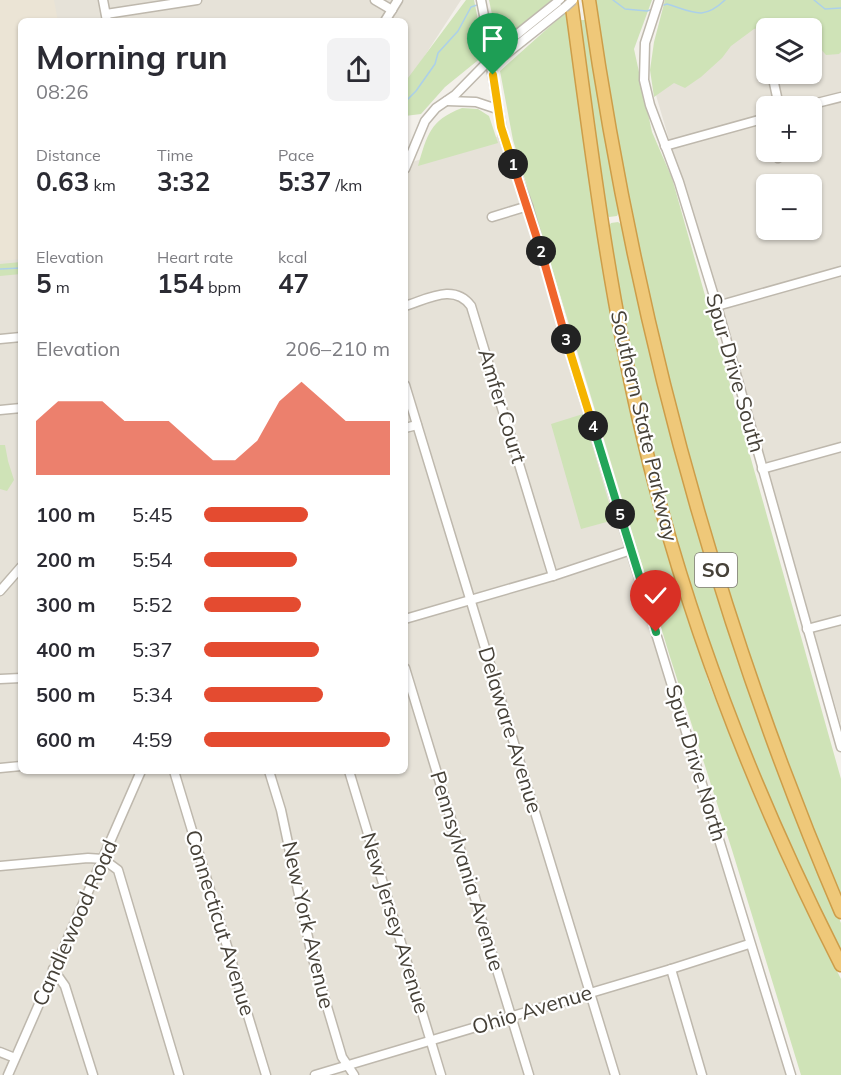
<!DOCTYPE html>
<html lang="en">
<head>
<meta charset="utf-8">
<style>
	:root { --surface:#fff; --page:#f2f2f3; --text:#2b2b33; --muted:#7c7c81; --accent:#e44b30 }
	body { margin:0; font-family:Mulish,sans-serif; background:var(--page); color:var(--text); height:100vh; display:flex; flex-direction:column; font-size:22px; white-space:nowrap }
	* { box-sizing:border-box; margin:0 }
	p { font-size:20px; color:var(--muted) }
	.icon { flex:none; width:33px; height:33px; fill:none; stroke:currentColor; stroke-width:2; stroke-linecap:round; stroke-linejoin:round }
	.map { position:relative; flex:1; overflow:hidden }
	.panel { position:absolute; left:18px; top:18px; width:390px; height:756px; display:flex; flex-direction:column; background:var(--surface); border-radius:9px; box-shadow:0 2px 4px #0004 }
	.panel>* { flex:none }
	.controls { position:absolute; left:756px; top:18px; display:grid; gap:12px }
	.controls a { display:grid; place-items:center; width:66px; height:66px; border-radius:9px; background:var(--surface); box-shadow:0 2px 4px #0004; font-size:30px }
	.pin { position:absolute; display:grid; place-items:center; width:51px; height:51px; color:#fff; margin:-62px -26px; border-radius:50% 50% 50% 0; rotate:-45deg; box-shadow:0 0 6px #0007 }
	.pin .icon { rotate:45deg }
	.km { position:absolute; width:30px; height:30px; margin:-15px; border-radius:50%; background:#222; color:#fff; font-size:16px; line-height:30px; text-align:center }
	.round { display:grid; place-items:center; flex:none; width:63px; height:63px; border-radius:9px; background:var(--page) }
	.headline { display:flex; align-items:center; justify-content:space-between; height:102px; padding:0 18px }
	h1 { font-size:33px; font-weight:700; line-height:45px }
	.stats { display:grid; grid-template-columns:repeat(3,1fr); gap:9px; height:102px; padding:6px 18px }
	.stats div { display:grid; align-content:center }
	.stats b { font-size:26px; font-weight:700 }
	.stats small { font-size:16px; font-weight:400 }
	.stats p { font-size:16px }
	.chart { height:168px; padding:12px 18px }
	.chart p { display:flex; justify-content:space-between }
	.chart svg { width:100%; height:108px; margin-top:6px; fill:var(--accent); opacity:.7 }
	ul { padding:0 18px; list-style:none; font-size:20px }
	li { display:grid; grid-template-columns:96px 72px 1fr; align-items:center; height:45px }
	li i { height:15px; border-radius:8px; background:var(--accent) }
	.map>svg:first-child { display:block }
</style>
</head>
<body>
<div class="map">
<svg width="841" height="1075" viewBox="0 0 841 1075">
	<rect width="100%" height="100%" fill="#f3f0ea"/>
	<!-- residential -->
	<g fill="#e6e2d8" fill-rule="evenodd">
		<polygon points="0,0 461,0 405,86 405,21 21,21 21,771 405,771 405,164 503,135 791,1075 0,1075"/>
		<path d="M758,20l83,1v704l-188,-640zM766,28h46v46h-46zM766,106h46v46h-46zM766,184h46v46h-46z"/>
	</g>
	<!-- education -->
	<polygon fill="#ebe4d5" points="0,0 54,0 58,21 21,21 21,259 0,261"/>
	<!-- green -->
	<g fill="#cfe3b7">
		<polygon points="466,0 474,0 483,44 482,57 445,87 421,114 405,116 405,82"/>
		<polygon points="489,0 552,0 507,36 501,36 495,29"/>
		<path d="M594,0h58l-18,49 18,83 20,46 169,601v118c-64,-157 -120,-315 -164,-479 -37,-137 -60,-278 -83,-418z"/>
		<polygon points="665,0 841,0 841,52 839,54 826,55 812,39 812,28 786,28 768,25 754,29 731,46 722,58 701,77 685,88 674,83 654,97 650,70 654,42"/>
		<polygon points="567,11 607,297 624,383 649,486 671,565 709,683 752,791 789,875 841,979 841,1075 801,1075 732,850 670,657 513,140 500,71"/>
		<polygon points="579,20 585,20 619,212 617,216 609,217 606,214"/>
		<path d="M462,108l16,1 11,7 9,27 -80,23c9,-31 12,-46 44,-58z"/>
		<polygon points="618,222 622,225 666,418 705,556 762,725 807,842 841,923 841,956 762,786 710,650 661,490 635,381 608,228 611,223"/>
		<polygon points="21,262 21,274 0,276 0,264"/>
		<polygon points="583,414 614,520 581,529 551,424"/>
		<polygon points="0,445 5,445 8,461 14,480 7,491 0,489"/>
	</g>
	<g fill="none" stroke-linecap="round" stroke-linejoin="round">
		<!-- stream -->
		<g stroke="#acd0e9" stroke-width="1.5">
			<polyline points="613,0 625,9 647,11 653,9"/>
			<polyline points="814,0 825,9 841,8"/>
			<path d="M664,5l3,-1c26,8 36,17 58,-4"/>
			<polyline points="405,102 416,91 435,64 438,53 458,31 471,7 477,5"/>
			<polyline points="0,269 21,268"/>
		</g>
		<defs>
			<g id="minor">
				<polyline points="103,0 107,21"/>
				<polyline points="375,0 392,10"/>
				<polyline points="481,0 491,52 490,61 503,135 528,206 572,359 791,1075"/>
				<polyline points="659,0 645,43 644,80 650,105 679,182 717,306 841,747"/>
				<polyline points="106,14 197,0"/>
				<polyline points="385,21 398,0"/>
				<polyline points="493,60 505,55 564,8"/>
				<polyline points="772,74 779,106"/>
				<polyline points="447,101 476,102 497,109"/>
				<polyline points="805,106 841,97"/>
				<polyline points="665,146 766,118"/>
				<polyline points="776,152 778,158"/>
				<polyline points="405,169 425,121 436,108 455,95 505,44 560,0"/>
				<polyline points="492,217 528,206"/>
				<path d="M405,306c23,-7 49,-23 66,0l82,270"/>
				<polyline points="717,306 841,271"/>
				<polyline points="0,339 21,337"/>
				<polyline points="405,385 615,1075"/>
				<polyline points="0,410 21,408"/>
				<polyline points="405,428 417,425"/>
				<polyline points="762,469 841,447"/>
				<polyline points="0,591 21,567"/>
				<polyline points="405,619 553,576 631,550"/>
				<polyline points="807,629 841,620"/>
				<polyline points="405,668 529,1075"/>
				<polyline points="0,679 21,678"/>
				<polyline points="0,768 21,766"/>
				<polyline points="174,771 266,1075"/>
				<polyline points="269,771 281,810 312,956 342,1057 354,1075"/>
				<polyline points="349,771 441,1075"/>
				<polyline points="0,866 88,858 103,859 118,870 179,1075"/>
				<polyline points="53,969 65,986 93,1075"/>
				<polyline points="671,969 702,1075"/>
				<polyline points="0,1052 15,1058"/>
				<polyline points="8,1075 141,771"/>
				<polyline points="315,1075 671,969 749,944"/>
			</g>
			<g id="highway">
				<path d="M571,0c19,140 36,282 68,420 43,190 114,372 202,545"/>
				<path d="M589,0c45,313 127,621 252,912"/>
			</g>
		</defs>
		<!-- minor casing -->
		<use href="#minor" stroke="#beb8ad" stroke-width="11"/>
		<!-- highway casing -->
		<use href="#highway" stroke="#cd9d49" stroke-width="15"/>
		<!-- minor -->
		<use href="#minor" stroke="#fff" stroke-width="8"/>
		<!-- highway -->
		<use href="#highway" stroke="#efc879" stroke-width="12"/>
		<defs>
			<polyline id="minor-bridge" points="564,8 573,0"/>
		</defs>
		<!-- minor-bridge casing -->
		<use href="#minor-bridge" stroke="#beb8ad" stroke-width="11" stroke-linecap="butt"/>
		<!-- minor-bridge -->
		<use href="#minor-bridge" stroke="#fff" stroke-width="8"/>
	</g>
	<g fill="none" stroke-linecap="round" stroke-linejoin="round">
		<defs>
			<polyline id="split-1" points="493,75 501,127 513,164"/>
			<polyline id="split-2" points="513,164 541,251"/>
			<polyline id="split-3" points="541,251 566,339"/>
			<polyline id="split-4" points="566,339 593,426"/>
			<polyline id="split-5" points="593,426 620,514"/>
			<polyline id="split-6" points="620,514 647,601"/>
			<polyline id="split-7" points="647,601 656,632"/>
		</defs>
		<!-- split-1 casing -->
		<use href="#split-1" stroke="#fff" stroke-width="12"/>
		<!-- split-2 casing -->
		<use href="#split-2" stroke="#fff" stroke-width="12"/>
		<!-- split-3 casing -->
		<use href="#split-3" stroke="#fff" stroke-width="12"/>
		<!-- split-4 casing -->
		<use href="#split-4" stroke="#fff" stroke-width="12"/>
		<!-- split-5 casing -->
		<use href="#split-5" stroke="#fff" stroke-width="12"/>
		<!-- split-6 casing -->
		<use href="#split-6" stroke="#fff" stroke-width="12"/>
		<!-- split-7 casing -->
		<use href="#split-7" stroke="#fff" stroke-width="12"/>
		<!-- split-1 -->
		<use href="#split-1" stroke="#f5b400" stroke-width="8"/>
		<!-- split-2 -->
		<use href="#split-2" stroke="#f0652b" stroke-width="8"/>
		<!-- split-3 -->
		<use href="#split-3" stroke="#f0652b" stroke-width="8"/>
		<!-- split-4 -->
		<use href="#split-4" stroke="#f5b400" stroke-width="8"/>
		<!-- split-5 -->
		<use href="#split-5" stroke="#22a559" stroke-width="8"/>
		<!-- split-6 -->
		<use href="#split-6" stroke="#22a559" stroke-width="8"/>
		<!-- split-7 -->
		<use href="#split-7" stroke="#22a559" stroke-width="8"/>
	</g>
	<g text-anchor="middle" stroke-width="4.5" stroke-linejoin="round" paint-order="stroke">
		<!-- shield labels -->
		<rect fill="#fff" stroke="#7e7a74" stroke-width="1.5" x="695" y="553" width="42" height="34" rx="4.5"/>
		<g font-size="20" font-weight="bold" fill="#464138">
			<text x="716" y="577">SO</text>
		</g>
		<!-- street labels -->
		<g font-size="21" fill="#464138" stroke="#fff">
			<text transform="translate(735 373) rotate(74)" y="7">Spur Drive South</text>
			<text transform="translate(502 406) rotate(73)" y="7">Amfer Court</text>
			<text transform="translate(644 426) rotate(77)" y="7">Southern State Parkway</text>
			<text transform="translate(510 730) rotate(73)" y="7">Delaware Avenue</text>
			<text transform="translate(696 763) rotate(73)" y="7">Spur Drive North</text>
			<text transform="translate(467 871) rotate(73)" y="7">Pennsylvania Avenue</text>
			<text transform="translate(75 923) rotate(-66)" y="7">Candlewood Road</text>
			<text transform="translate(220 923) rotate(73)" y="7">Connecticut Avenue</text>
			<text transform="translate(395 923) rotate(73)" y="7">New Jersey Avenue</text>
			<text transform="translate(308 925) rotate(77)" y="7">New York Avenue</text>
			<text transform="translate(532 1010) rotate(-17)" y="7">Ohio Avenue</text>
		</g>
	</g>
</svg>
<div class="controls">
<a><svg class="icon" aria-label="layers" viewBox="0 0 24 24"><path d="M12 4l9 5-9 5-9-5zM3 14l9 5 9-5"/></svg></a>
<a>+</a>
<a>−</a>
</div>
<div class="pin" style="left:493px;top:75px;background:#1e9e55"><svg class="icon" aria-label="arrive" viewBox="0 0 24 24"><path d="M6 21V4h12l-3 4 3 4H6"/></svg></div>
<div class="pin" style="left:656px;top:632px;background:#d93025"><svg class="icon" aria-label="check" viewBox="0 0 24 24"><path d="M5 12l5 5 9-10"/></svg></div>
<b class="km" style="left:513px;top:164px">1</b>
<b class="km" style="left:541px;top:251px">2</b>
<b class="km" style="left:566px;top:339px">3</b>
<b class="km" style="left:593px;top:426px">4</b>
<b class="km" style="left:620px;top:514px">5</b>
<section class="panel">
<div class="headline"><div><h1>Morning run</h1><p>08:26</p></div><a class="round"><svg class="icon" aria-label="share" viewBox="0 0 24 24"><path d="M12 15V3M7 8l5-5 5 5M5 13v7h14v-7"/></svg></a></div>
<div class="stats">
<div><p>Distance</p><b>0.63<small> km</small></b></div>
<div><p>Time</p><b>3:32</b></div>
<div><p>Pace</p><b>5:37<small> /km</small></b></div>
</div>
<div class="stats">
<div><p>Elevation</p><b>5<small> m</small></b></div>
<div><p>Heart rate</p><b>154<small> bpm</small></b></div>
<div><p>kcal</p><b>47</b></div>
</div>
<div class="chart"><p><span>Elevation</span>206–210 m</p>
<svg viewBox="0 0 160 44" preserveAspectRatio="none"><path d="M0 44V22L10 14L20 14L30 14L40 22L50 22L60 22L70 30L80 38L90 38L100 30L110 14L120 6L130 14L140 22L150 22L160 22V44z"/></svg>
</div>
<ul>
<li><b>100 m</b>5:45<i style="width:56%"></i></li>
<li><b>200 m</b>5:54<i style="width:50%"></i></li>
<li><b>300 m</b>5:52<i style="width:52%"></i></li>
<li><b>400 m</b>5:37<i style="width:62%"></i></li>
<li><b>500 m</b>5:34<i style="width:64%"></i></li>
<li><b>600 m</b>4:59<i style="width:100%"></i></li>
</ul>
</section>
</div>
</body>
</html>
